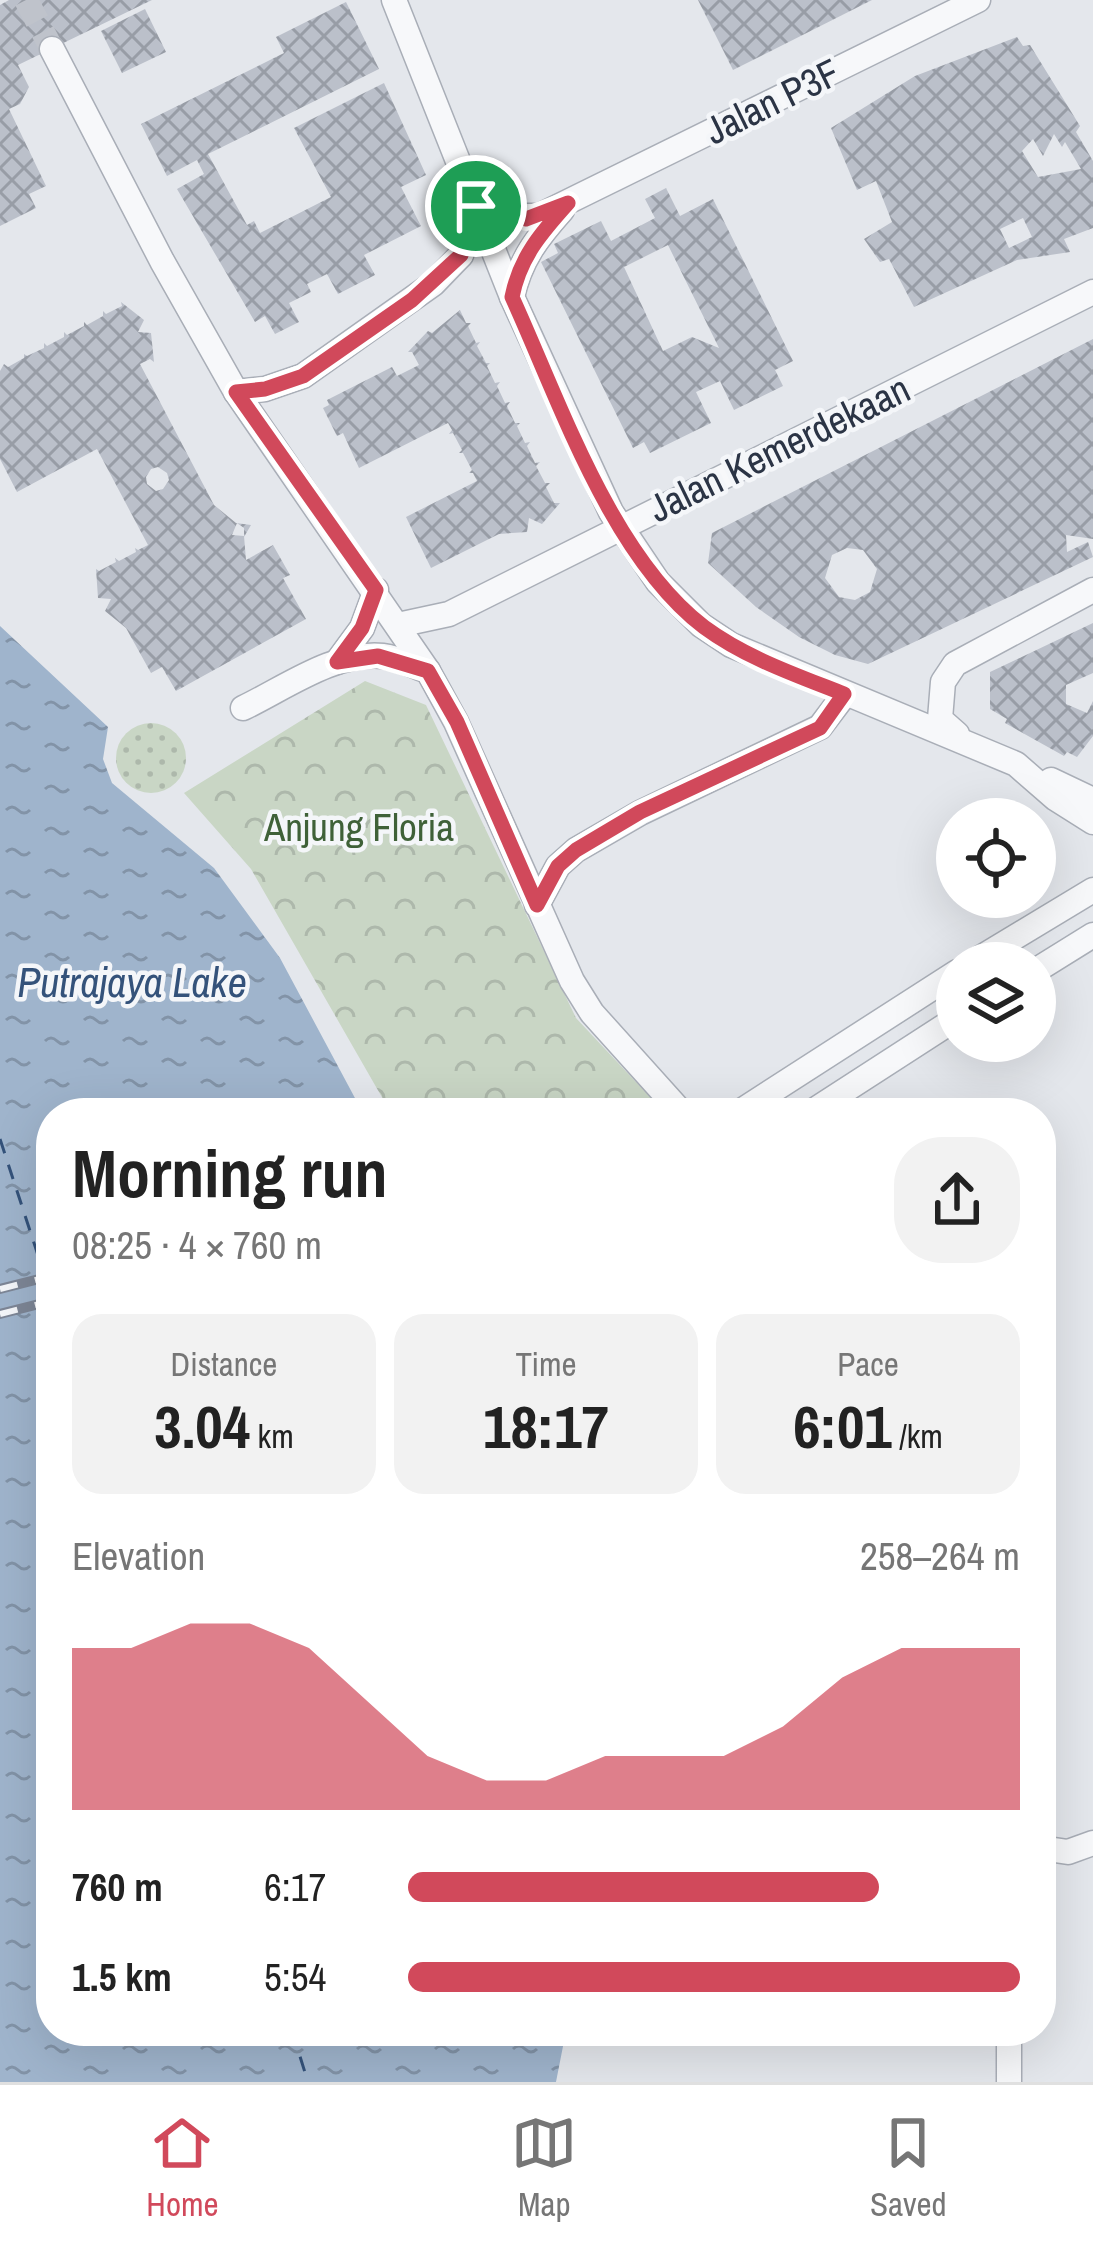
<!DOCTYPE html>
<html lang="en">
<head>
<meta charset="utf-8">
<style>
	:root { --surface:#fff; --page:#f2f2f2; --text:#222; --muted:#767676; --line:#e0e0e0; --accent:#d1495b }
	body { margin:0; font-family:"Archivo Narrow",sans-serif; background:var(--page); color:var(--text); height:100vh; display:flex; flex-direction:column; font-size:45px; white-space:nowrap }
	* { box-sizing:border-box; margin:0 }
	p { font-size:39px; color:var(--muted) }
	.icon { flex:none; width:66px; height:66px; fill:none; stroke:currentColor; stroke-width:2; stroke-linecap:round; stroke-linejoin:round }
	.map { position:relative; flex:1; overflow:hidden }
	.sheet { position:absolute; left:36px; top:1098px; width:1020px; height:948px; display:flex; flex-direction:column; background:var(--surface); border-radius:48px; box-shadow:0 12px 48px #0002 }
	.sheet>* { flex:none }
	.fabs { position:absolute; left:936px; top:798px; display:grid; gap:24px }
	.fabs a { display:grid; place-items:center; width:120px; height:120px; border-radius:50%; background:var(--surface); box-shadow:0 12px 48px #0002; font-size:60px }
	.pin { position:absolute; display:grid; place-items:center; width:102px; height:102px; color:#fff; margin:-51px; border:6px solid #fff; border-radius:50%; box-shadow:0 3px 12px #0007 }
	.round { display:grid; place-items:center; flex:none; width:126px; height:126px; border-radius:48px; background:var(--page) }
	.summary { display:flex; align-items:center; justify-content:space-between; height:204px; padding:0 36px }
	h1 { font-size:66px; font-weight:800; line-height:90px }
	.figures { display:grid; grid-template-columns:repeat(3,1fr); gap:18px; height:204px; padding:12px 36px }
	.figures div { display:grid; align-content:center; border-radius:30px; background:var(--page); text-align:center }
	.figures b { font-size:60px; font-weight:800 }
	.figures small { font-size:33px; font-weight:400 }
	.figures p { font-size:33px }
	.chart { height:336px; padding:24px 36px }
	.chart p { display:flex; justify-content:space-between }
	.chart svg { width:100%; height:216px; margin-top:12px; fill:var(--accent); opacity:.7 }
	ul { padding:0 36px; list-style:none; font-size:39px }
	li { display:grid; grid-template-columns:192px 144px 1fr; align-items:center; height:90px }
	li i { height:30px; border-radius:15px; background:var(--accent) }
	.dock { display:flex; justify-content:space-around; align-items:center; height:168px; border-top:3px solid var(--line); background:var(--surface); font-size:33px; color:var(--muted) }
	.dock a { display:grid; justify-items:center; gap:6px }
	.dock .on { color:var(--accent) }
	.map>svg:first-child { display:block }
</style>
</head>
<body>
<div class="map">
<svg width="1093" height="2082" viewBox="0 0 1093 2082">
	<defs>
		<pattern id="grass-dots" width="8" height="8" patternUnits="userSpaceOnUse" patternTransform="scale(3)"><rect width="8" height="8" fill="#c9d6c5"/><path d="M2 2h.1M6 6h.1" fill="none" stroke="#adb8ab" stroke-width="1.8" stroke-linecap="round"/></pattern>
		<pattern id="park-crowns" width="20" height="18" patternUnits="userSpaceOnUse" patternTransform="scale(3)"><rect width="20" height="18" fill="#c9d6c5"/><path d="M2 6a3 3 0 1 1 6 0M12 15a3 3 0 1 1 6 0" fill="none" stroke="#adb8ab"/></pattern>
		<pattern id="water-ripples" width="26" height="14" patternUnits="userSpaceOnUse" patternTransform="scale(3)"><rect width="26" height="14" fill="#9fb4cc"/><path d="M2 4q2-2 4 0t4 0M15 11q2-2 4 0t4 0" fill="none" stroke="#8293a7"/></pattern>
		<pattern id="building-cross-hatch" width="8" height="8" patternUnits="userSpaceOnUse" patternTransform="scale(3)"><rect width="8" height="8" fill="#bbc0ca"/><path d="M0 0l8 8M0 8l8-8" fill="none" stroke="#989da6"/></pattern>
	</defs>
	<rect width="100%" height="100%" fill="#e4e7ec"/>
	<!-- grass -->
	<circle fill="url(#grass-dots)" cx="151" cy="758" r="35"/>
	<!-- park -->
	<polygon fill="url(#park-crowns)" points="365,681 426,705 576,1018 665,1113 391,1113 251,869 184,793"/>
	<!-- water -->
	<polygon fill="url(#water-ripples)" points="0,626 108,727 103,759 112,783 214,868 280,958 363,1113 51,1113 51,2031 566,2031 556,2082 0,2082"/>
	<g fill="none" stroke-linecap="round" stroke-linejoin="round">
		<!-- ferry -->
		<g stroke="#34527a" stroke-width="3" stroke-dasharray="15 12" stroke-linecap="butt">
			<polyline points="0,1139 51,1295"/>
			<polyline points="292,2031 308,2082"/>
		</g>
	</g>
	<!-- building -->
	<g fill="url(#building-cross-hatch)" fill-rule="evenodd">
		<polygon points="9,0 152,0 18,65 29,87 20,104 9,109 46,186 29,194 36,208 0,226 0,5"/>
		<polygon points="698,0 872,0 733,70"/>
		<polygon points="346,2 379,69 208,154 247,225 254,221 260,233 331,197 294,128 384,83 426,175 401,187 421,226 364,255 375,275 338,294 327,274 307,284 311,292 289,303 299,322 275,334 265,316 255,322 177,189 204,174 197,160 167,176 141,124 284,53 276,37"/>
		<polygon points="145,9 166,52 122,73 101,31"/>
		<path d="M1017,37l6,9 7,-1 50,81 -4,6 17,29v67l-29,11 6,13 -53,8 -103,47 -25,-48 -9,3 -16,-23 28,-17 -16,-41 -19,9 -26,-62 84,-52zM1054,134l8,13 3,-5 16,27 -43,8 -16,-26 11,-12 10,17zM1023,218l9,19 -23,11 -9,-19z"/>
		<path d="M666,188l14,28 33,-17 80,162 -18,9 8,16 -49,24 -14,-29 -24,11 15,31 -61,30 -6,-11 -11,6 -92,-186 17,-9 -4,-9 47,-23 10,20 44,-23 -10,-19zM668,245l51,103 -27,-11 -29,14 -39,-84z"/>
		<path d="M121,302l23,18 -6,12 13,1 3,29 -4,-3 -10,5 74,141 22,18 15,2 -7,12v-9l-7,-5 -5,12 12,1 2,24 27,-15 17,30 -7,3 23,41 -130,72 -14,-24 -11,6 -25,-45 -21,-17 6,-12 -13,-1 -2,-29 3,2 17,-9 -1,-4 4,3 17,-9 -1,-4 3,2 10,-5 -51,-96 -80,43 -17,-33v-88l4,-7 4,3 16,-9v-4l3,2 17,-8v-5l3,3 17,-9v-5l3,3 17,-9v-4l3,3 16,-9v-5l3,3 16,-8zM158,467l9,6 2,7 -6,9 -7,2 -9,-7 -1,-7 5,-8z"/>
		<polygon points="460,310 466,323 471,323 468,326 476,343 480,342 477,346 486,363 490,363 487,366 495,383 500,382 497,386 505,403 510,402 507,406 515,423 520,423 517,426 525,443 530,442 527,446 535,463 540,462 536,466 545,483 550,483 546,487 554,503 560,503 542,524 529,518 527,532 499,534 431,568 406,517 477,481 473,473 469,473 472,470 463,453 459,453 462,450 453,433 449,434 452,430 448,423 359,468 343,433 337,436 323,408 329,405 327,400 392,367 397,376 419,365 412,352 408,352 428,331 432,333"/>
		<path d="M1093,339v200l-27,-4 1,17 21,-10 5,15 -225,107 -33,-9 -36,-18 -43,-30 -48,-44 4,-30zM847,548l16,2 14,19 -7,23 -15,8 -16,-3 -14,-19 7,-23z"/>
		<polygon points="1093,623 1093,673 1066,685 1066,704 1087,713 1093,701 1093,736 1077,757 1067,752 1064,756 1005,723 1007,719 990,709 990,672"/>
	</g>
	<g fill="none" stroke-linecap="round" stroke-linejoin="round">
		<!-- minor-tunnel -->
		<polyline stroke="#bfc3cb" stroke-width="24" stroke-dasharray="24 12" stroke-linecap="butt" points="26,0 52,49"/>
		<defs>
			<g id="minor">
				<polyline points="394,0 512,297 611,512 658,582 701,625 731,645 1016,764 1055,798 1093,822"/>
				<polyline points="52,49 162,261 236,392 428,671 456,722 572,981 592,1013 682,1113"/>
				<path d="M512,297c8,-37 25,-59 50,-87"/>
				<polyline points="236,392 265,389 303,376 433,284 461,255 476,206 507,216 539,216 978,0"/>
				<polyline points="398,625 449,614 1093,292"/>
				<polyline points="337,662 362,628 376,590"/>
				<path d="M243,708c42,-20 92,-57 140,-52 16,2 31,10 45,15"/>
				<polyline points="957,734 940,719 943,682 955,664 1093,590"/>
				<polyline points="1051,780 1093,800"/>
				<polyline points="537,905 558,866 576,850 640,813 820,727 845,694"/>
				<polyline points="972,963 1093,890"/>
				<polyline points="1035,971 1093,935"/>
				<polyline points="738,1113 957,972"/>
				<polyline points="810,1113 957,1018"/>
				<polyline points="1041,1848 1068,1852 1093,1843"/>
				<polyline points="1009,2031 1009,2082"/>
			</g>
		</defs>
		<!-- minor casing -->
		<use href="#minor" stroke="#a9aeb7" stroke-width="27"/>
		<!-- minor -->
		<use href="#minor" stroke="#f7f8fa" stroke-width="24"/>
		<defs>
			<g id="rail">
				<polyline points="0,1289 51,1276"/>
				<polyline points="0,1314 51,1301"/>
			</g>
		</defs>
		<!-- rail casing -->
		<use href="#rail" stroke="#7d8696" stroke-width="10"/>
		<!-- rail -->
		<use href="#rail" stroke="#f4f6f9" stroke-width="6" stroke-dasharray="18" stroke-linecap="butt"/>
	</g>
	<g fill="none" stroke-linecap="round" stroke-linejoin="round">
		<defs>
			<path id="route" d="M568,203c-27,30 -48,54 -56,94 48,105 99,259 192,330 42,31 92,48 140,67l-24,34 -180,84 -64,38 -18,16 -21,39 -80,-183 -29,-51 -50,-15 -41,6 25,-34 14,-38 -140,-198 29,-3 38,-13 109,-76 49,-45 15,-49 50,13z"/>
		</defs>
		<!-- route casing -->
		<use href="#route" stroke="#fff" stroke-width="24"/>
		<!-- route -->
		<use href="#route" stroke="#d1495b" stroke-width="15"/>
	</g>
	<g text-anchor="middle" stroke-width="9" stroke-linejoin="round" paint-order="stroke">
		<!-- street labels -->
		<g font-size="39" fill="#2b3445" stroke="#f4f6f9">
			<text transform="translate(772 101) rotate(-26)" y="14">Jalan P3F</text>
			<text transform="translate(779 448) rotate(-26)" y="14">Jalan Kemerdekaan</text>
		</g>
		<!-- park labels -->
		<g font-size="39" fill="#3f6138" stroke="#f4f6f9">
			<text x="359" y="841">Anjung Floria</text>
		</g>
		<!-- water labels -->
		<g font-size="42" font-style="italic" fill="#34527a" stroke="#f4f6f9">
			<text x="132" y="997">Putrajaya Lake</text>
		</g>
	</g>
</svg>
<div class="fabs">
<a><svg class="icon" aria-label="locate" viewBox="0 0 24 24"><circle cx="12" cy="12" r="6"/><path d="M12 2v4M12 18v4M2 12h4M18 12h4"/></svg></a>
<a><svg class="icon" aria-label="layers" viewBox="0 0 24 24"><path d="M12 4l9 5-9 5-9-5zM3 14l9 5 9-5"/></svg></a>
</div>
<div class="pin" style="left:476px;top:206px;background:#1e9e55"><svg class="icon" aria-label="arrive" viewBox="0 0 24 24"><path d="M6 21V4h12l-3 4 3 4H6"/></svg></div>
<section class="sheet">
<div class="summary"><div><h1>Morning run</h1><p>08:25 · 4 × 760 m</p></div><a class="round"><svg class="icon" aria-label="share" viewBox="0 0 24 24"><path d="M12 15V3M7 8l5-5 5 5M5 13v7h14v-7"/></svg></a></div>
<div class="figures">
<div><p>Distance</p><b>3.04<small> km</small></b></div>
<div><p>Time</p><b>18:17</b></div>
<div><p>Pace</p><b>6:01<small> /km</small></b></div>
</div>
<div class="chart"><p><span>Elevation</span>258–264 m</p>
<svg viewBox="0 0 160 44" preserveAspectRatio="none"><path d="M0 44V11L10 11L20 6L30 6L40 11L50 22L60 33L70 38L80 38L90 33L100 33L110 33L120 27L130 17L140 11L150 11L160 11V44z"/></svg>
</div>
<ul>
<li><b>760 m</b>6:17<i style="width:77%"></i></li>
<li><b>1.5 km</b>5:54<i style="width:100%"></i></li>
</ul>
</section>
</div>
<nav class="dock">
<a class="on"><svg class="icon" aria-label="home" viewBox="0 0 24 24"><path d="M3 11l9-7 9 7M6 9v11h12V9"/></svg>Home</a>
<a><svg class="icon" aria-label="map" viewBox="0 0 24 24"><path d="M3 6l6-2 6 2 6-2v14l-6 2-6-2-6 2zM9 4v14M15 6v14"/></svg>Map</a>
<a><svg class="icon" aria-label="saved" viewBox="0 0 24 24"><path d="M7 4h10v16l-5-4-5 4z"/></svg>Saved</a>
</nav>
</body>
</html>
